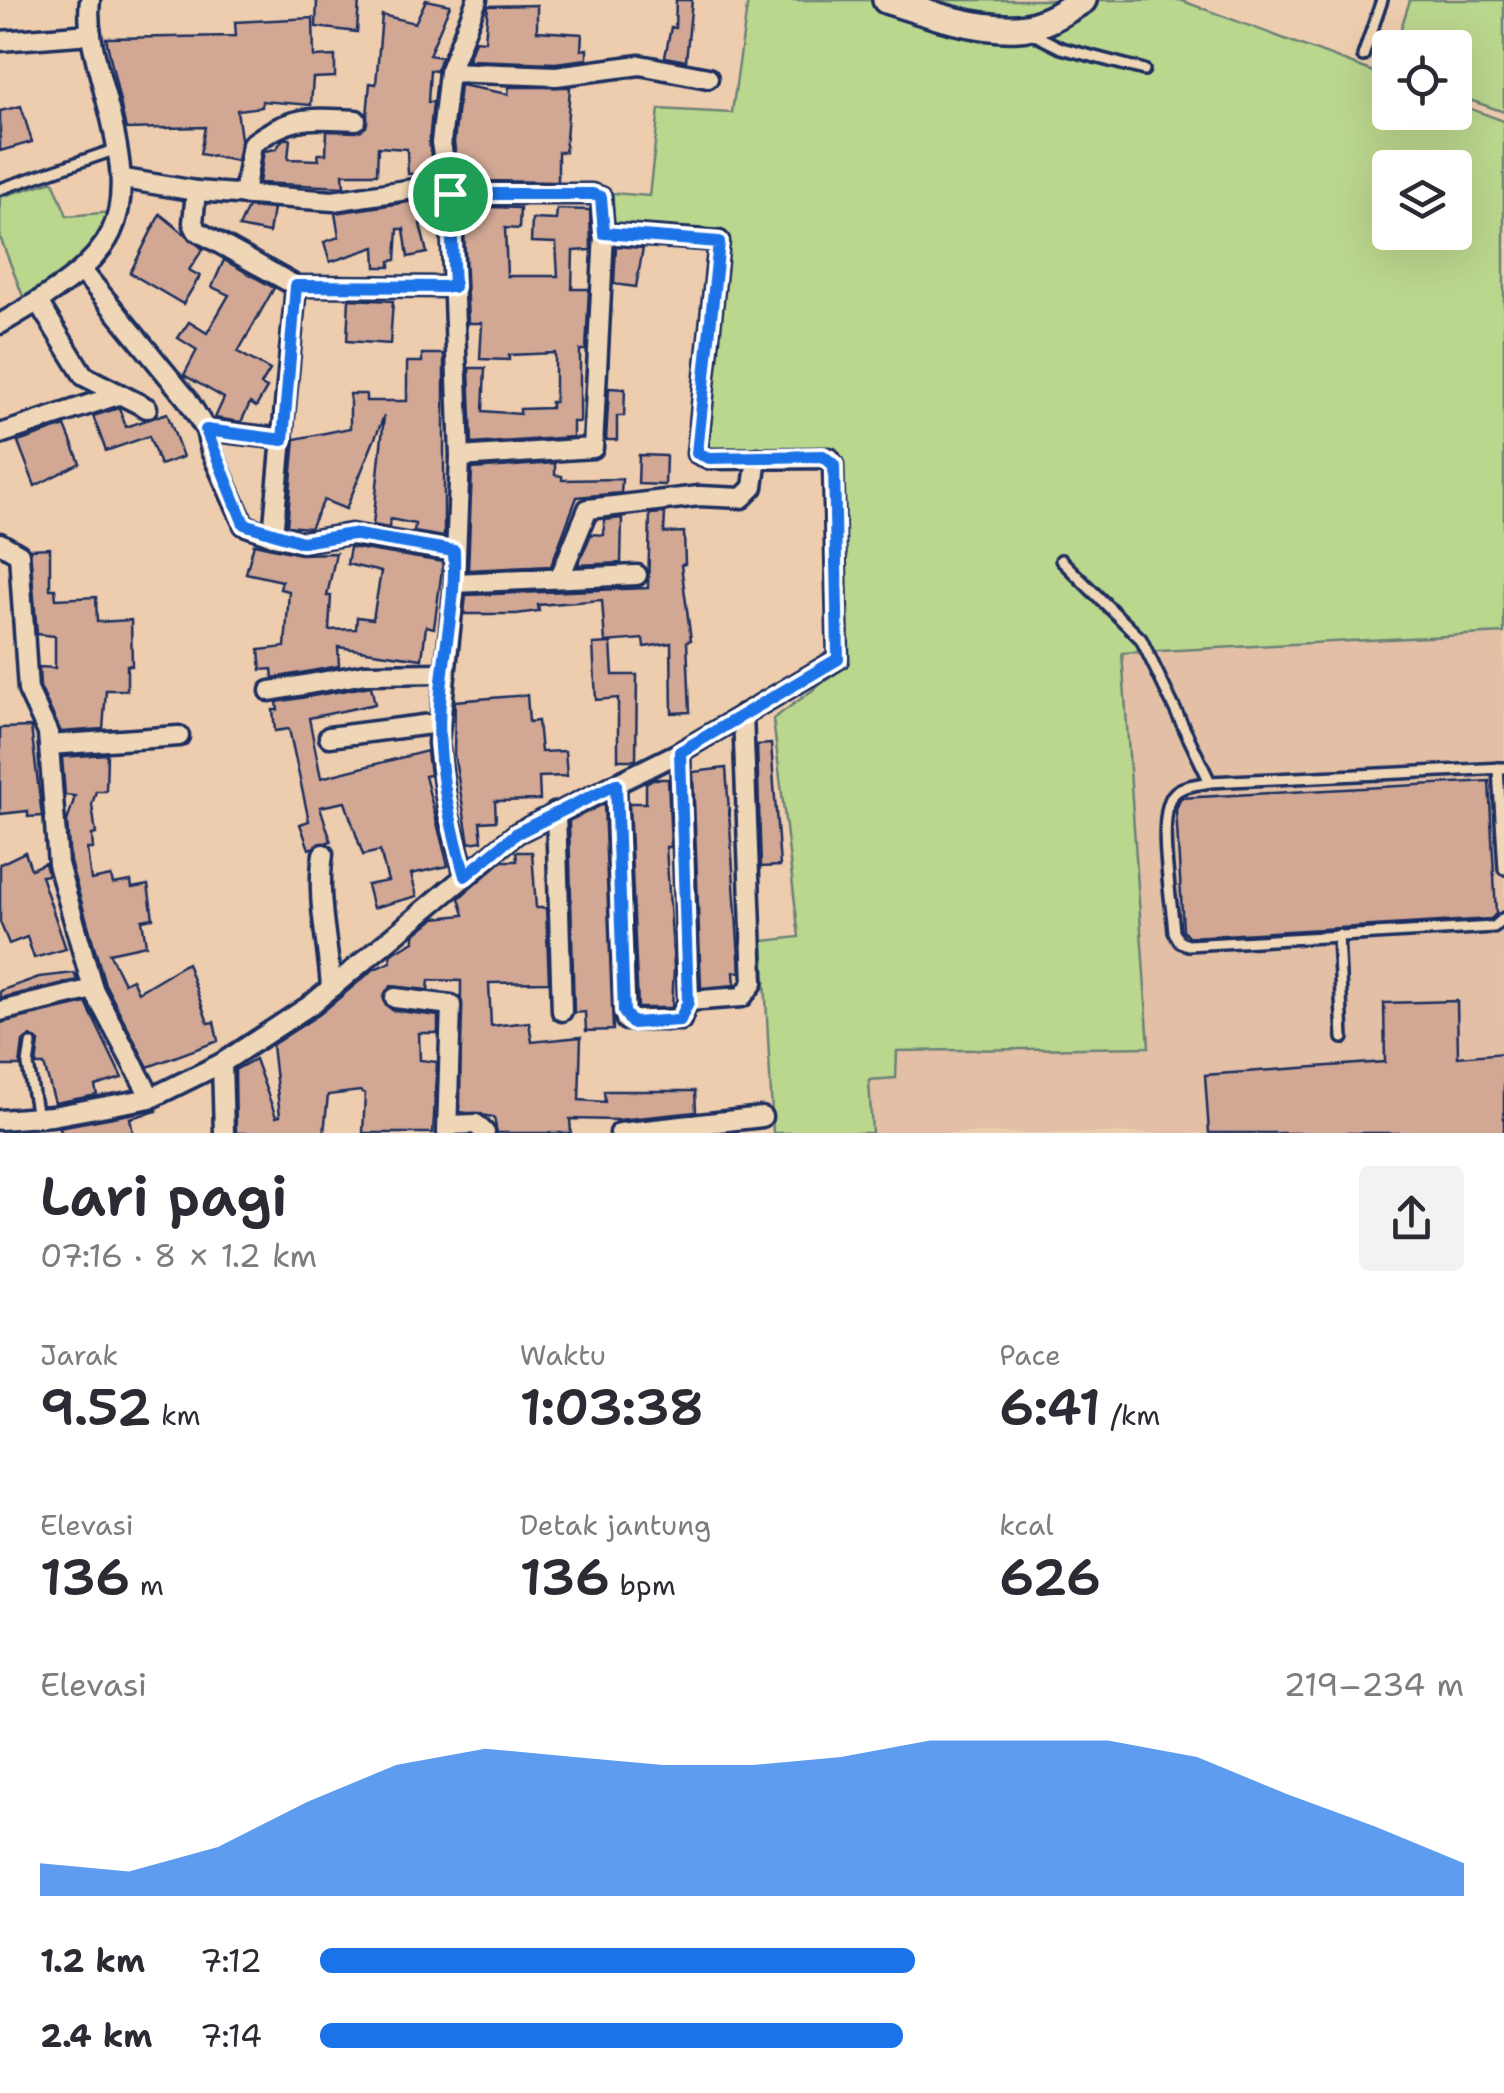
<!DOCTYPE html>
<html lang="id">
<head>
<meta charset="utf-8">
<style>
	:root { --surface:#fff; --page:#f2f2f3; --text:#2b2b33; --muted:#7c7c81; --accent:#1a73e8 }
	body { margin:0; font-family:"Shantell Sans",sans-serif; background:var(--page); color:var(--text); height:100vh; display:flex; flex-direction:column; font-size:38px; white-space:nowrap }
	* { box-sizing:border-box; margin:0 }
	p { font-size:32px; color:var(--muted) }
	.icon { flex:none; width:55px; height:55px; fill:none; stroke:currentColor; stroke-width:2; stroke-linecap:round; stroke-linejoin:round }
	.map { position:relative; height:1133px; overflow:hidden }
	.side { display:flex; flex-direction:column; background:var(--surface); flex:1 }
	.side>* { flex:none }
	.controls { position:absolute; left:1372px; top:30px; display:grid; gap:20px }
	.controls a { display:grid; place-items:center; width:100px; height:100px; border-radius:10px; background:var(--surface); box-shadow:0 10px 40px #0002; font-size:50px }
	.pin { position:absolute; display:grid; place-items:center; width:85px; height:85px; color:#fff; margin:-42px; border:5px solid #fff; border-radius:50%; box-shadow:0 2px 10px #0007 }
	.round { display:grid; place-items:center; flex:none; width:105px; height:105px; border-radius:10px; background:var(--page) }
	.summary { display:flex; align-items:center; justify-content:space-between; height:170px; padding:0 40px }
	h1 { font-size:55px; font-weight:600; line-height:75px }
	.stats { display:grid; grid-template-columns:repeat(3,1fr); gap:15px; height:170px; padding:10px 40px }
	.stats div { display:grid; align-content:center }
	.stats b { font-size:50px; font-weight:600 }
	.stats small { font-size:28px; font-weight:400 }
	.stats p { font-size:28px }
	.chart { height:280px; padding:20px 40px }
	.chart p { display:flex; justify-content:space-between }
	.chart svg { width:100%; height:180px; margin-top:10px; fill:var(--accent); opacity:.7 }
	ul { padding:0 40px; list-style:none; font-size:32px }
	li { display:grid; grid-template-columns:160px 120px 1fr; align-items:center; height:75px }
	li i { height:25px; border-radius:12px; background:var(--accent) }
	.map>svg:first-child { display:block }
</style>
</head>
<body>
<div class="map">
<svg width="1504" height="1133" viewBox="0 0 1504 1133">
	<rect width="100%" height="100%" fill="#eecdae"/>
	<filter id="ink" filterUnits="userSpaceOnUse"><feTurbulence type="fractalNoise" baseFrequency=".01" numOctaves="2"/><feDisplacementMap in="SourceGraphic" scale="20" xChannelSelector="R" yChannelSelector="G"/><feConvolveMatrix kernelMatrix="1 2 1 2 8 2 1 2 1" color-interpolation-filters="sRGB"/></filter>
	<g filter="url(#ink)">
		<!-- built -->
		<polygon fill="#e2bfa5" points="1504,633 1504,1133 872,1133 869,1079 896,1078 896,1051 1149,1046 1122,653"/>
		<!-- green -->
		<g fill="#bbd68d" stroke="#6b8276" stroke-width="2.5" fill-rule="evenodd">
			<path d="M748,0h432l210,78v34h65v-9l49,18v512l-382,20 27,394 -252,4 -1,27 -27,2 3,53h-99l-10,-192 36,-4 -26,-218 73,-53 -16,-216 -126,3 21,-221 -114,-6 2,-33 36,3 10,-87 73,4zM1390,168h65v64h-65z"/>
			<polygon points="1410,0 1504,0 1504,112 1455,95 1455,48 1395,47"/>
			<polygon points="53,181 67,216 113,212 80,269 24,299 0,237 0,197"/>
		</g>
		<!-- building -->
		<g fill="#d2a895" stroke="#1b2f5e" stroke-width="2.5">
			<polygon points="317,0 359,0 357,32 316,27"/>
			<polygon points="426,0 450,5 429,55 441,57 436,71 430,70 428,102 433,102 429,142 434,173 408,174 407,149 378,147 377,174 343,174 344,187 259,183 264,151 276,149 283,139 290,139 288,159 319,160 318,154 326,154 327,131 356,132 366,127 370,83 376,84 382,15 415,23"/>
			<polygon points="676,0 692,0 686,61 665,57 671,27 675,28"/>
			<polygon points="537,5 537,31 582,34 581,50 587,49 587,59 555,63 468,60 475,40 485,41 488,6"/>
			<polygon points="313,18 314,57 335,56 335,77 313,78 311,105 262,101 262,107 237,110 241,139 237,161 200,154 205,127 126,129 106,38 236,36 235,22"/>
			<polygon points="460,85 508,94 509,87 570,87 565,152 558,152 558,182 482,181 482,178 460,176 454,143"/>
			<polygon points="21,106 32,142 0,151 0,111"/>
			<polygon points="436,198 439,221 420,224 427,253 408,257 404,229 398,229 396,260 390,261 390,267 376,267 375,247 330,262 324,242 339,237 335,213"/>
			<polygon points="463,206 520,208 519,229 505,228 507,276 558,276 556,243 531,242 532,219 556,220 557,209 590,210 591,250 573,251 572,289 589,289 586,350 580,350 580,422 573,422 573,437 472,444 469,368 485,368 483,411 520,414 520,409 551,408 551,402 555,402 555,353 509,355 509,360 480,359 482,323 468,323"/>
			<polygon points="248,207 273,209 269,233 239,227"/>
			<polygon points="160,214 203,249 189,270 200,276 183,304 130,273"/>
			<polygon points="616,246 643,248 636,287 614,284"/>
			<polygon points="224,260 274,288 238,352 270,370 261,385 267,388 256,407 250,403 241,422 215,418 224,398 184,375 197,350 178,338 189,322 207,333 229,295 212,287"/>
			<polygon points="349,299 393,301 390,344 347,341"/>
			<polygon points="422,354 444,354 444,537 414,532 415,524 390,519 389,528 373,525 384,416 346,509 324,500 310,528 287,526 295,439 350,428 350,394 366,394 366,401 407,401 407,362 422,362"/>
			<polygon points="609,388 625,389 624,416 617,416 617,440 606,440"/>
			<polygon points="119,408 126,427 167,413 183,457 160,465 149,436 106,451 93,416"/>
			<polygon points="65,426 80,463 35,486 18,442"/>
			<polygon points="639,455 666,456 665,485 638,484"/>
			<polygon points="555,463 555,475 562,476 562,480 622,479 621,493 577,497 551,566 468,570 472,469"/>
			<polygon points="665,513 664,533 684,532 685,564 681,565 691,640 687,641 690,712 672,713 671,643 644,647 643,639 605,642 602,600 538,605 539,611 516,614 464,614 466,595 648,588 650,514"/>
			<polygon points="622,518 621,563 578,565 591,534 604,535 604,520"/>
			<polygon points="254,544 300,554 336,553 327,596 331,596 329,630 356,629 357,617 373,619 381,572 347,564 350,547 443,562 434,628 426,626 422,659 338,647 339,666 273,678 272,669 261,670 259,650 285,647 289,591 280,589 282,581 246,573"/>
			<polygon points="50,548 50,589 55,589 56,599 96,597 97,622 131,620 132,666 127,665 127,690 106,690 103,729 61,732 40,687 39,667 55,668 55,636 37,634 30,549"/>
			<polygon points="611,643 613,675 637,675 636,760 618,760 618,698 596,700 593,644"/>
			<polygon points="371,686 375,704 309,718 321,778 427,751 430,775 425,776 448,866 411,874 417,896 373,908 367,885 388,881 380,851 363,855 345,802 320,807 331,841 309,849 300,824 309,821 289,729 275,731 273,710 278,710 277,702"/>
			<polygon points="527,695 529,722 538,721 541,752 565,751 567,776 539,777 540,800 495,801 496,821 480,822 482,841 469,843 454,754 455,701"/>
			<polygon points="31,727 42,816 28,817 28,811 0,814 0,728"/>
			<polygon points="771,744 780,866 761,867 757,745"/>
			<polygon points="107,754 106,791 96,791 92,805 96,834 92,835 93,849 87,849 91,880 111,876 113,884 131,881 132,888 148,885 153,918 142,920 146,945 109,953 124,983 132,979 138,992 187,963 208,1023 214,1022 218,1041 148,1067 105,984 70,862 67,822 75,796 65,795 62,757"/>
			<polygon points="726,768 740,972 734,972 735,985 701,988 693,772"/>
			<polygon points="653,779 668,779 671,847 666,847 674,967 672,1008 638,1008 629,803 646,803 646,783"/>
			<polygon points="1489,781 1496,914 1491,919 1189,937 1183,930 1176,809 1181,798"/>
			<polygon points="604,804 613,1030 586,1031 585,1012 574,1013 569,821"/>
			<polygon points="25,852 31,869 45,863 48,875 41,876 66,949 34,958 27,937 9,944 0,922 0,864"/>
			<polygon points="516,852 532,852 536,908 546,908 549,982 489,983 491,1026 529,1022 532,1042 581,1037 579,1100 605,1102 604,1091 695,1091 696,1112 618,1120 570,1119 571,1133 497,1133 494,1117 460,1112 461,981 429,980 428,990 391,986 383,997 392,1010 438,1016 438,1033 419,1033 420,1060 437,1062 433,1133 363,1133 365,1094 360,1091 328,1095 324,1133 236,1133 235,1070 255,1059 276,1117 280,1116 272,1045 320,1014 374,969 391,962 390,955 414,941 414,935 435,918 464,915 459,898 502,861 517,861"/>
			<polygon points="74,973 77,980 0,998 0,991 39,977"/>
			<polygon points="1457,1001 1458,1057 1504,1053 1504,1133 1209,1133 1205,1075 1385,1062 1384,1003"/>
			<polygon points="86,1003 122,1078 95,1086 97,1095 55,1103 44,1065 36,1065 39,1042 31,1036 23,1042 20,1066 0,1066 0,1023"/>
			<polygon points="157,1109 157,1111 130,1118 133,1133 62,1133 59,1127"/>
		</g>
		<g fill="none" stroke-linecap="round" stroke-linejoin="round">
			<defs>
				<g id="lane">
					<polyline points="1031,33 1061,48 1144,70"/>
					<polyline points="1363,56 1382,0"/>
					<polyline points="0,189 117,149"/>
					<polyline points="1061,560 1141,639 1210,782"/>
					<polyline points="1498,768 1504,869"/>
					<path d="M1504,768l-294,14c-12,3 -30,3 -37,13 -17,23 -1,107 1,137l6,10 8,3 306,-18 10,-9"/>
					<polyline points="1338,935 1343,1038"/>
					<polyline points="31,1044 28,1065 37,1117"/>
				</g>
				<g id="street">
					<polyline points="0,41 91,34"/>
					<polyline points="449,72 556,76 640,65 708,78"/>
					<polyline points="124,179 196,191 333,201 447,184"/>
					<path d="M244,195l8,-51c39,-29 57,-26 104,-24"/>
					<polyline points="83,272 187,399 206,430 211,451 244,525 273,536 296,286 197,231 193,223 196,191"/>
					<polyline points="296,286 454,287"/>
					<polyline points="38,302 84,376 147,408"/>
					<path d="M0,324c119,-69 142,-96 104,-233 -7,-29 -18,-61 -14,-91"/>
					<polyline points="206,430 283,439"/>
					<polyline points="0,434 118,395"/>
					<polyline points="460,457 593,448 604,233"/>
					<polyline points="273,536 302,542 351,534 454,551"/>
					<polyline points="0,543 19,554 28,690 48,733 58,864 93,989 151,1098"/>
					<polyline points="560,577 588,509 699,496 742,498 753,487 757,458"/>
					<polyline points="455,583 637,575"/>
					<polyline points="270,691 365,674 443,673"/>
					<polyline points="329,737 439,723"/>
					<polyline points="49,745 179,736"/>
					<polyline points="680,752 688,1001"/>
					<polyline points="616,785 626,1020 681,1020 688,1001 742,997 753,983 743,714"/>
					<polyline points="556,812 562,1011"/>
					<path d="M323,854c-7,45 5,87 8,133"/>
					<polyline points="465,876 448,813 438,743 455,583 460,457 450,194 441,143 449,72 477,0"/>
					<polyline points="395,998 451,1005 447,1133"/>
					<polyline points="0,1011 93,989"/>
					<polyline points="222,1063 224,1133"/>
					<polyline points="0,1120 52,1116 151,1098 222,1063 312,1004 517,833 680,752 838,659 833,465 829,458 709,459 697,453 719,241 604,233 601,197 592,194 450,194"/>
					<polyline points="448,1125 476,1124 485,1133"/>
					<polyline points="620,1133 762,1117"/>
				</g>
				<path id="secondary" d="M886,0c40,13 89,30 132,28 24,-1 45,-16 65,-28"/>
			</defs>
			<!-- lane casing -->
			<use href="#lane" stroke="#1b2f5e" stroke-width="16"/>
			<!-- street casing -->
			<use href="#street" stroke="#1b2f5e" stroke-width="25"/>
			<!-- secondary casing -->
			<use href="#secondary" stroke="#1b2f5e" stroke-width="32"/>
			<!-- lane -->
			<use href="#lane" stroke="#efd6b6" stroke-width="9"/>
			<!-- street -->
			<use href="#street" stroke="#efd6b6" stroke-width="18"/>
			<!-- secondary -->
			<use href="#secondary" stroke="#efd6b6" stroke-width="25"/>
		</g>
	</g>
	<g fill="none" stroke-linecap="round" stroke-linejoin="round" filter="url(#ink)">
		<defs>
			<path id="route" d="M450,194h142l9,3 3,36 115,9 -22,211 12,5 114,-2 11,9 4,194 -158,93 8,250 -8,18 -48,3 -8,-11 -8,-228 -99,49 -52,43c-17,-61 -31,-122 -24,-185 4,-47 15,-93 13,-140l-102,-17 -50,8 -58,-18 -38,-94 77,10 13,-154 158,1z"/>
		</defs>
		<!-- route casing -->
		<use href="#route" stroke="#fff" stroke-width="20"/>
		<!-- route -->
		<use href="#route" stroke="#1a73e8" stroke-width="12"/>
	</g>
</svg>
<div class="controls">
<a><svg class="icon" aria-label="locate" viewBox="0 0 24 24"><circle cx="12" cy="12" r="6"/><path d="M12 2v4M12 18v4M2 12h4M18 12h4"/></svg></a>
<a><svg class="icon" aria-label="layers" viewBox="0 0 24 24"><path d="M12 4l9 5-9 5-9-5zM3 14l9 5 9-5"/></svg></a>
</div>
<div class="pin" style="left:450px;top:194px;background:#1e9e55"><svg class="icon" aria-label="arrive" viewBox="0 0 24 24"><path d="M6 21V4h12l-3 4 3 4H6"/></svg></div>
</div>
<section class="side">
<div class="summary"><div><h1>Lari pagi</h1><p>07:16 · 8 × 1.2 km</p></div><a class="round"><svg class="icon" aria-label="share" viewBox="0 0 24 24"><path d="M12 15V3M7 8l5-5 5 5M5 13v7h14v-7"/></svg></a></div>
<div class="stats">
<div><p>Jarak</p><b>9.52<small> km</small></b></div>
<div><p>Waktu</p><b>1:03:38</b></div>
<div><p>Pace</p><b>6:41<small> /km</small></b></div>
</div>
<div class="stats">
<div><p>Elevasi</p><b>136<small> m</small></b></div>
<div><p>Detak jantung</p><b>136<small> bpm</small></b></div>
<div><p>kcal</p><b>626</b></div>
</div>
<div class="chart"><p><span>Elevasi</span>219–234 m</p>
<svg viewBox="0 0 160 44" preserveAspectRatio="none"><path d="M0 44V36L10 38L20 32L30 21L40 12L50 8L60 10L70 12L80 12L90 10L100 6L110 6L120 6L130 10L140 19L150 27L160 36V44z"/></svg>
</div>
<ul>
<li><b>1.2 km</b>7:12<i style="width:52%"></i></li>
<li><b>2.4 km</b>7:14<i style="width:51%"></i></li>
</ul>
</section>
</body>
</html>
